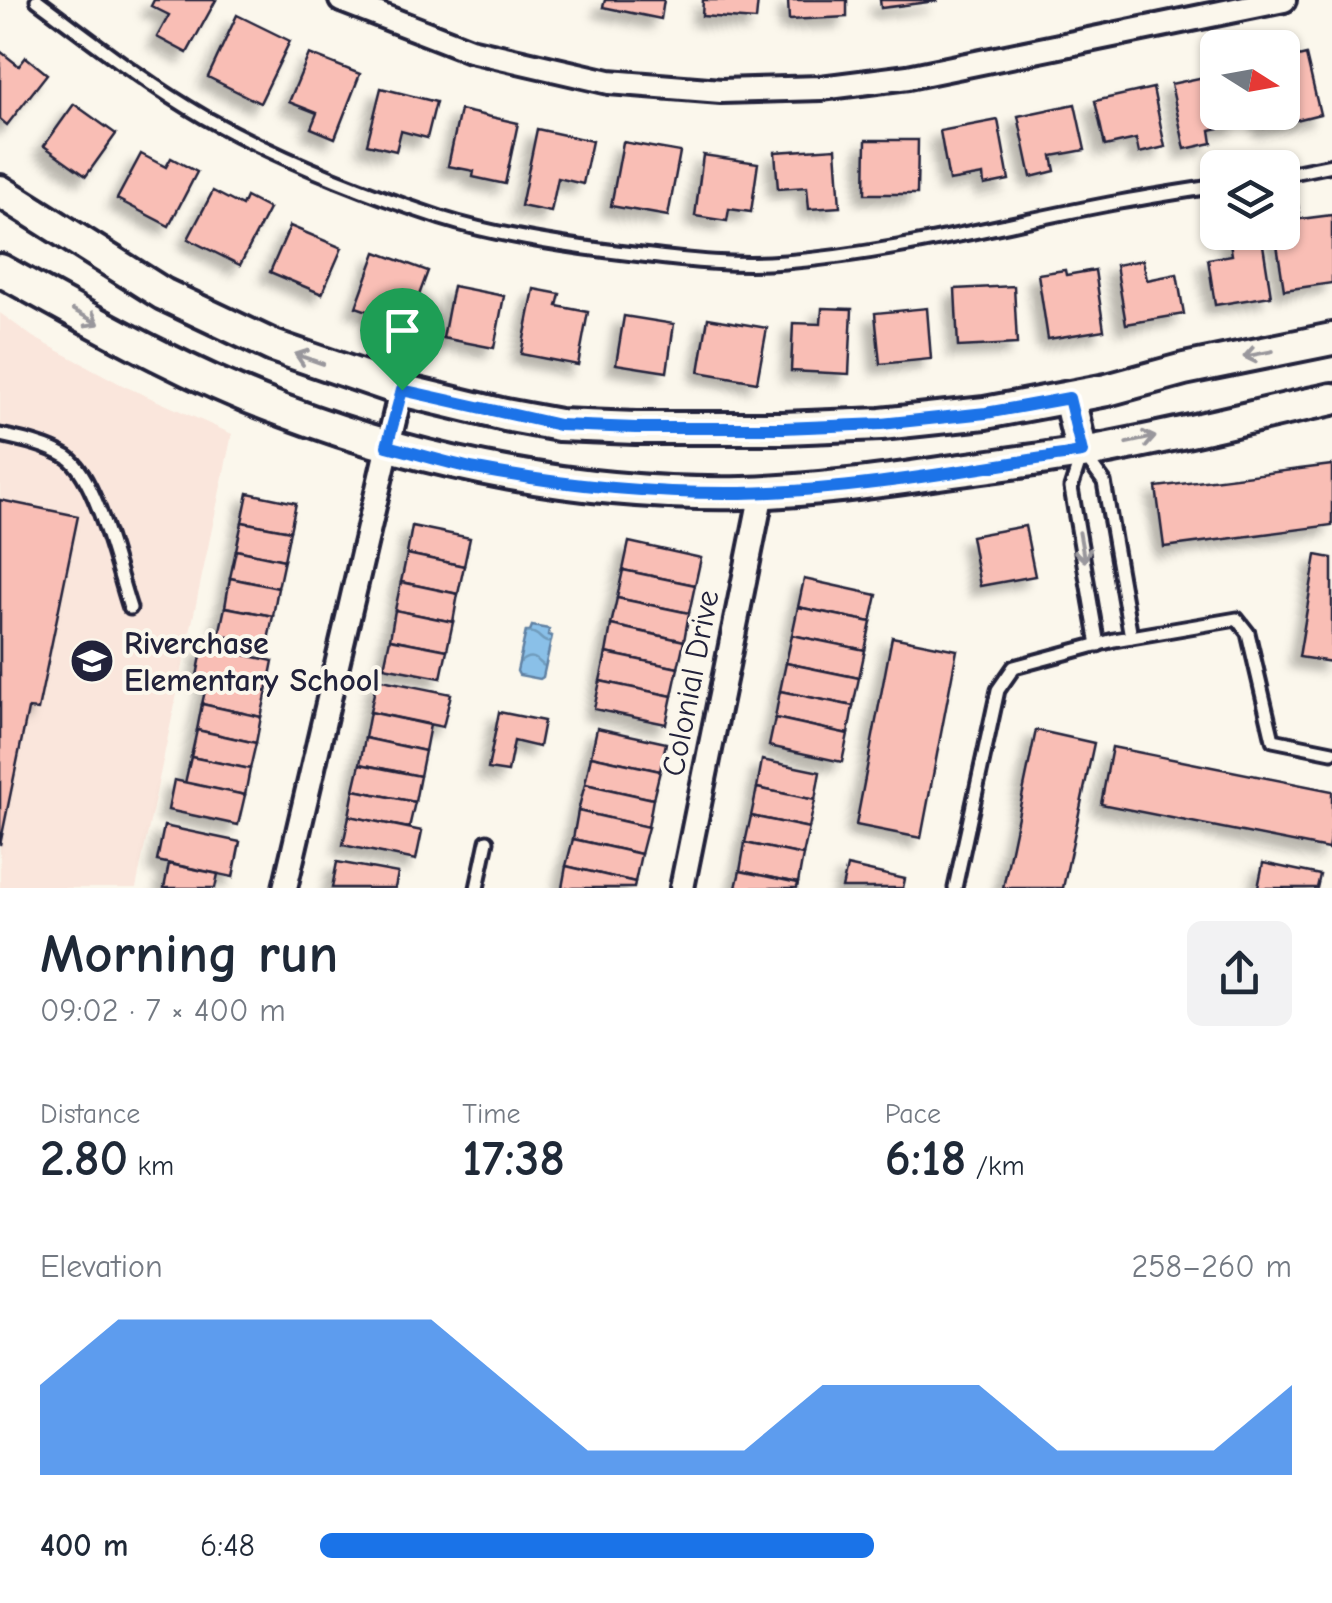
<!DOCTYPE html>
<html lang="en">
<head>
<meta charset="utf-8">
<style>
	:root { --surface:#fff; --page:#f2f2f3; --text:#1f2937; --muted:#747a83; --accent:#1a73e8 }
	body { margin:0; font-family:"Comic Neue",sans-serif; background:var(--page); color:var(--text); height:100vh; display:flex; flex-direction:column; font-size:38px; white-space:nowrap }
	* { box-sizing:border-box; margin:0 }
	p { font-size:32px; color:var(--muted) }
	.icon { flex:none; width:55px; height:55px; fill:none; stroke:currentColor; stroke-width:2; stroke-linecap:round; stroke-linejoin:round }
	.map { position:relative; height:888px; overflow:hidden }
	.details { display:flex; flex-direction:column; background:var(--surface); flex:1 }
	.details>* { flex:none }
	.needle { width:65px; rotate:101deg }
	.buttons { position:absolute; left:1200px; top:30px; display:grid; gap:20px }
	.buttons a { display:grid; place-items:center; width:100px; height:100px; border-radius:15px; background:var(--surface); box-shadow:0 2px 8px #0004; font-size:50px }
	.pin { position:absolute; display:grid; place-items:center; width:85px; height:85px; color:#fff; margin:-102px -42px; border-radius:50% 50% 50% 0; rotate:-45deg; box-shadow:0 0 10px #0007 }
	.pin .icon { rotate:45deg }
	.round { display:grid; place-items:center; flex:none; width:105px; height:105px; border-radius:15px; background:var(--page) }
	.overview { display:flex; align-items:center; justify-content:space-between; height:170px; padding:0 40px }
	h1 { font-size:55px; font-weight:700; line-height:75px }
	.figures { display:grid; grid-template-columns:repeat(3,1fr); gap:15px; height:170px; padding:10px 40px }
	.figures div { display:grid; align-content:center }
	.figures b { font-size:50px; font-weight:700 }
	.figures small { font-size:28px; font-weight:400 }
	.figures p { font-size:28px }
	.chart { height:280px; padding:20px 40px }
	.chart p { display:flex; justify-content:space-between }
	.chart svg { width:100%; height:180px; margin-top:10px; fill:var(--accent); opacity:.7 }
	ul { padding:0 40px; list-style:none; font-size:32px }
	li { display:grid; grid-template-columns:160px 120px 1fr; align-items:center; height:75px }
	li i { height:25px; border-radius:12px; background:var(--accent) }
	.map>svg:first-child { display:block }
</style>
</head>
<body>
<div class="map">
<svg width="1332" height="888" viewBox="0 0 1332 888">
	<defs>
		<pattern id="water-waves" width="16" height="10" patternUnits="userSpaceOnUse" patternTransform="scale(2.5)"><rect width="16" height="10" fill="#8ac0e8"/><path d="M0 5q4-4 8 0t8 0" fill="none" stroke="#709cbd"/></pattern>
		<filter id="shadow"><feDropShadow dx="-9" dy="9" stdDeviation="5" flood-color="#0004"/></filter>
	</defs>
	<rect width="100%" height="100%" fill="#fbf7ec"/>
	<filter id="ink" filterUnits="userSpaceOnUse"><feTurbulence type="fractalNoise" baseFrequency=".01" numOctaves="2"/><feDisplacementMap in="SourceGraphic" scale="20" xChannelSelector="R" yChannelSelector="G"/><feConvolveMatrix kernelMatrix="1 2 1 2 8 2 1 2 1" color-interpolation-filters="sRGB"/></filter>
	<g filter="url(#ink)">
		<!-- built -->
		<polygon fill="#fae6dc" points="0,313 33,337 124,386 232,434 136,888 0,888"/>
		<!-- water -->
		<polygon fill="url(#water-waves)" stroke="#6081a3" stroke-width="2.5" points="532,626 549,629 548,635 552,636 543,677 540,679 519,675 517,671 526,631 530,631"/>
		<!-- building -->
		<g fill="#f9beb5" stroke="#22223b" stroke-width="2.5" filter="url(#shadow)">
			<polygon points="154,0 216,0 187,53 157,37 169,15 151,6"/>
			<polygon points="605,0 664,0 661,19 603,7"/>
			<polygon points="703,0 758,0 756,20 702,16"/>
			<polygon points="788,0 847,0 847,17 789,20"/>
			<polygon points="880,0 937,0 937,1 881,8"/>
			<polygon points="237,15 290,41 260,103 208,77"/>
			<polygon points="0,51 19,66 26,57 47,74 7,125 0,119"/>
			<polygon points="309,54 360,74 335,138 311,128 317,113 289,102"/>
			<polygon points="1306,55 1320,114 1264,128 1260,112 1282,112 1282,61"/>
			<polygon points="1218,74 1218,112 1237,112 1240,123 1210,130 1212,143 1185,149 1171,84"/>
			<polygon points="381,88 436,102 427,138 401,131 396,151 367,144"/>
			<polygon points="1153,88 1165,147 1139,153 1136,139 1105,146 1095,101"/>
			<polygon points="74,104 116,134 86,176 44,146"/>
			<polygon points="1075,104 1085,150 1052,156 1055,171 1031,177 1018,116"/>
			<polygon points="460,110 518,123 505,184 473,177 474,171 448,166"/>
			<polygon points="998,120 1009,180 984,185 983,175 949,181 940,131"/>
			<polygon points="537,129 592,141 583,184 558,178 551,212 521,206"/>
			<polygon points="866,140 918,140 917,194 865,194"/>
			<polygon points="623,142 680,152 668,216 611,206"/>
			<polygon points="836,148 840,207 809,209 807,187 778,189 775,152"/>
			<polygon points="141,154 166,167 171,158 197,172 169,226 117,199"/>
			<polygon points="703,155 758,163 751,212 729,209 727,221 695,216"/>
			<polygon points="213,191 242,206 246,197 269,209 240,265 188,239"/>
			<polygon points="1298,205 1300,219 1332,215 1332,283 1284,290 1275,232 1282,232 1282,208"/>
			<polygon points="290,226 342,248 322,294 270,272"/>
			<polygon points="1249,232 1261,232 1271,296 1215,305 1208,259 1232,255 1229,236"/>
			<polygon points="376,252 428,271 408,325 356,307"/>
			<polygon points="1143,260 1147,280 1177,274 1184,314 1126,324 1116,265"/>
			<polygon points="1065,270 1066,275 1095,270 1104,330 1048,339 1038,274"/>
			<polygon points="453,286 504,296 494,348 443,338"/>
			<polygon points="1014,286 1017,344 958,347 955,289"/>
			<polygon points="534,289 560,294 557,306 588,312 578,365 521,354"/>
			<polygon points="822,308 852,309 849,374 791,371 793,323 821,324"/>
			<polygon points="927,308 931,359 880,364 875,313"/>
			<polygon points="624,316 674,324 667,372 616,364"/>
			<polygon points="708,318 767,328 757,382 699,372"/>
			<polygon points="1332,465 1332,525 1164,547 1156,487"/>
			<polygon points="248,493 296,503 290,531 242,522"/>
			<polygon points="0,500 78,516 38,710 28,709 0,845"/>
			<polygon points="242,522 290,531 284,560 236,550"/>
			<polygon points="412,526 470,538 464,566 407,554"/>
			<polygon points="1025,526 1035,576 980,586 971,536"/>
			<polygon points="629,542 701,558 695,585 623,570"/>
			<polygon points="236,550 284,560 278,588 230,578"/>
			<polygon points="407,554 464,566 458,594 401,582"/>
			<polygon points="1316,555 1332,558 1332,662 1299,657"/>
			<polygon points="623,570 695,585 689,613 617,598"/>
			<polygon points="230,578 278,588 273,616 225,607"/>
			<polygon points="804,579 877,595 871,622 798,607"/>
			<polygon points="401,582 458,594 453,622 395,610"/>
			<polygon points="617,598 689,613 684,641 611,625"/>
			<polygon points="225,607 273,616 267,645 219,635"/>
			<polygon points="798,607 871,622 865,650 792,635"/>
			<polygon points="395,610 453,622 447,650 390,639"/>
			<polygon points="611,625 684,641 678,668 606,653"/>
			<polygon points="792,635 865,650 859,678 786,663"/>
			<polygon points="892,637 957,650 921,838 856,825"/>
			<polygon points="390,639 447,650 441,678 384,667"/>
			<polygon points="203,646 273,661 267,691 197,676"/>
			<polygon points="606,653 678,668 672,696 600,681"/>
			<polygon points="786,663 859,678 853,706 780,691"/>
			<polygon points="208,678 267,691 261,717 202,704"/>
			<polygon points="377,679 451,694 443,727 370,712"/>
			<polygon points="600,681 672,696 666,724 594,709"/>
			<polygon points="780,691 853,706 848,734 775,718"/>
			<polygon points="202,704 261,717 256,743 197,730"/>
			<polygon points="370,712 430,725 425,751 365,738"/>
			<polygon points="499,712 544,721 539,747 514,741 508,772 488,769"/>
			<polygon points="775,718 848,734 842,762 769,746"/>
			<polygon points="597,728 666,743 660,771 591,756"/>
			<polygon points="197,730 256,743 250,769 191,757"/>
			<polygon points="1036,730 1094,743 1063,888 1003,888"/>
			<polygon points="365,738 425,751 420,776 360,764"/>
			<polygon points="1112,747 1332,791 1332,826 1328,849 1101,804"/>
			<polygon points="591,756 660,771 653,799 585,784"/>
			<polygon points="191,757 250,769 245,795 185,783"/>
			<polygon points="762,760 820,772 815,800 757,788"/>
			<polygon points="360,764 420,776 415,802 354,790"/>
			<polygon points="174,780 245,795 238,825 168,810"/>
			<polygon points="585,784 653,799 648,827 578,811"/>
			<polygon points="757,788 815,800 809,828 751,816"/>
			<polygon points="354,790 415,802 409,828 349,816"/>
			<polygon points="578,811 648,827 641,854 573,839"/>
			<polygon points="349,816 422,831 416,860 343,845"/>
			<polygon points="751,816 809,828 803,855 745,843"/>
			<polygon points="164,826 240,842 233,877 157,861"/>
			<polygon points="573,839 641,854 635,882 566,866"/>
			<polygon points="745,843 803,855 798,883 740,871"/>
			<polygon points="337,862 398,873 395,888 332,888"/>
			<polygon points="1263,863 1320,875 1317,888 1258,888"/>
			<polygon points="169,864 218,874 215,888 164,888"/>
			<polygon points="566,866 635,882 634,888 562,888"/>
			<polygon points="847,866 905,879 903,888 842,888"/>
			<polygon points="740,871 798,883 797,888 736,888"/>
		</g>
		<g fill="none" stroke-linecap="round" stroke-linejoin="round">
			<defs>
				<g id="service">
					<path d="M37,0c54,40 108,83 167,117 73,41 158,75 237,101 60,19 138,30 201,37 47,6 96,11 143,7 114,-9 224,-40 335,-60 33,-6 65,-11 98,-16"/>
					<polyline points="1282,175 1332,165"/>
					<path d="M0,435c23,5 47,10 67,22 30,20 51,116 63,151"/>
					<polyline points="1085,456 1104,482 1131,637"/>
					<polyline points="1081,457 1071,488 1098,645"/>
					<polyline points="477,888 487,841"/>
					<polyline points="955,888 998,690 1014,667 1114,640 1237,619 1248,633 1273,740 1332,752"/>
				</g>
				<g id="minor">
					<polyline points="341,0 470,50 609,82 721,91 821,88 908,77 1284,0"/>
					<polyline points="285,888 401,390"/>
					<polyline points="682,888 762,492"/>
				</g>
				<g id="secondary">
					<polyline points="0,191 163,294 273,346 401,390 505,415 559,425 636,428 783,428 881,424 985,413 1107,390 1184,369 1332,339"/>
					<path d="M0,270c93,51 184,104 284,141 146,55 303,85 459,82 68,-2 135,-11 203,-21 45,-6 90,-12 135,-19 84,-14 167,-36 251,-54"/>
					<polyline points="1069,398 1082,453"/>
				</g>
			</defs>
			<!-- service casing -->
			<use href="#service" stroke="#22223b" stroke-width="19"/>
			<!-- minor casing -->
			<use href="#minor" stroke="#22223b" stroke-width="30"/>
			<!-- secondary casing -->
			<use href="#secondary" stroke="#22223b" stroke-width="38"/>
			<!-- service -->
			<use href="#service" stroke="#fbf7ec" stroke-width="11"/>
			<!-- minor -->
			<use href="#minor" stroke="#fbf7ec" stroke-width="22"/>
			<!-- secondary -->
			<use href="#secondary" stroke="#fbf7ec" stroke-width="30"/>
		</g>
		<!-- one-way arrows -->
		<defs><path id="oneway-shaft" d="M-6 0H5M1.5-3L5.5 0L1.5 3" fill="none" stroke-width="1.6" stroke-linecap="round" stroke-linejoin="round" transform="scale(2.5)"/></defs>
		<g stroke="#99979c">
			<use href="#oneway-shaft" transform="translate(86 317) rotate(29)"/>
			<use href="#oneway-shaft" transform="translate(1258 354) rotate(169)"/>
			<use href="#oneway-shaft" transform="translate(309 359) rotate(-161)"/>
			<use href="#oneway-shaft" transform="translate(1141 440) rotate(-12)"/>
			<use href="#oneway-shaft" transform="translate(1082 547) rotate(80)"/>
		</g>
	</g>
	<g fill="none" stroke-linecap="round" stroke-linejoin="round" filter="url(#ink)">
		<defs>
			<path id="route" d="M402,390l157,35 77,3h147l98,-4 105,-11 83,-15 13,54c-112,17 -226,39 -341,41 -88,1 -179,-8 -265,-24 -30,-6 -60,-16 -89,-23z"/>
		</defs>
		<!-- route casing -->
		<use href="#route" stroke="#fff" stroke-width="20"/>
		<!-- route -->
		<use href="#route" stroke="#1a73e8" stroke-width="12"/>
	</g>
	<!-- icons -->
	<defs>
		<symbol id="school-disc" viewBox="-11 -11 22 22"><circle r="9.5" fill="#22223b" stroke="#fbf7ec"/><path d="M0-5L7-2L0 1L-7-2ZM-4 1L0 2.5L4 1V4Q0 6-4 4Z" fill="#fff"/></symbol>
	</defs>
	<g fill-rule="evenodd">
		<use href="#school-disc" x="67" y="636" width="50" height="50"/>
	</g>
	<g text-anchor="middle" stroke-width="8" stroke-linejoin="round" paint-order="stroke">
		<!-- poi labels -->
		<g font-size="32" font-weight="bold" fill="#22223b" stroke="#fbf7ec" text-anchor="start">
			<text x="124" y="654">Riverchase<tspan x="124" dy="37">Elementary School</tspan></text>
		</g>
		<!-- street labels -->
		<g font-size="32" fill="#22223b" stroke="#fbf7ec">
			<text transform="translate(690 683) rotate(-79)" y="11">Colonial Drive</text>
		</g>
	</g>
</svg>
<div class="buttons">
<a><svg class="needle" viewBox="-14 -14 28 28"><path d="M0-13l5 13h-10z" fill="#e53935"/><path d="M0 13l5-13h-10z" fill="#747a83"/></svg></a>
<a><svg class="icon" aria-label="layers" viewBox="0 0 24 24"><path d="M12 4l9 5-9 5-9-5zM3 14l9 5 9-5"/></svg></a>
</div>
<div class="pin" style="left:402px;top:390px;background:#1e9e55"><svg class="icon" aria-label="arrive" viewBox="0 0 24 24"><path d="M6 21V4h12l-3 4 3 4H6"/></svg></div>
</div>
<section class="details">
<div class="overview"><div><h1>Morning run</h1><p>09:02 · 7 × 400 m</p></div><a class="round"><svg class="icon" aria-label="share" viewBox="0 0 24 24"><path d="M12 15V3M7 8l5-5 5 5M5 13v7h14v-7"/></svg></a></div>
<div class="figures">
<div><p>Distance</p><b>2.80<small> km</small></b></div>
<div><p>Time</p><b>17:38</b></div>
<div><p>Pace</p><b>6:18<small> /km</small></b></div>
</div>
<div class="chart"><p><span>Elevation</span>258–260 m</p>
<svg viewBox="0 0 160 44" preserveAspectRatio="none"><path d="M0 44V22L10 6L20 6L30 6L40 6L50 6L60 22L70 38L80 38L90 38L100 22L110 22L120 22L130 38L140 38L150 38L160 22V44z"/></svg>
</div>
<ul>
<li><b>400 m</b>6:48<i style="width:57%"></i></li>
</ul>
</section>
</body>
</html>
